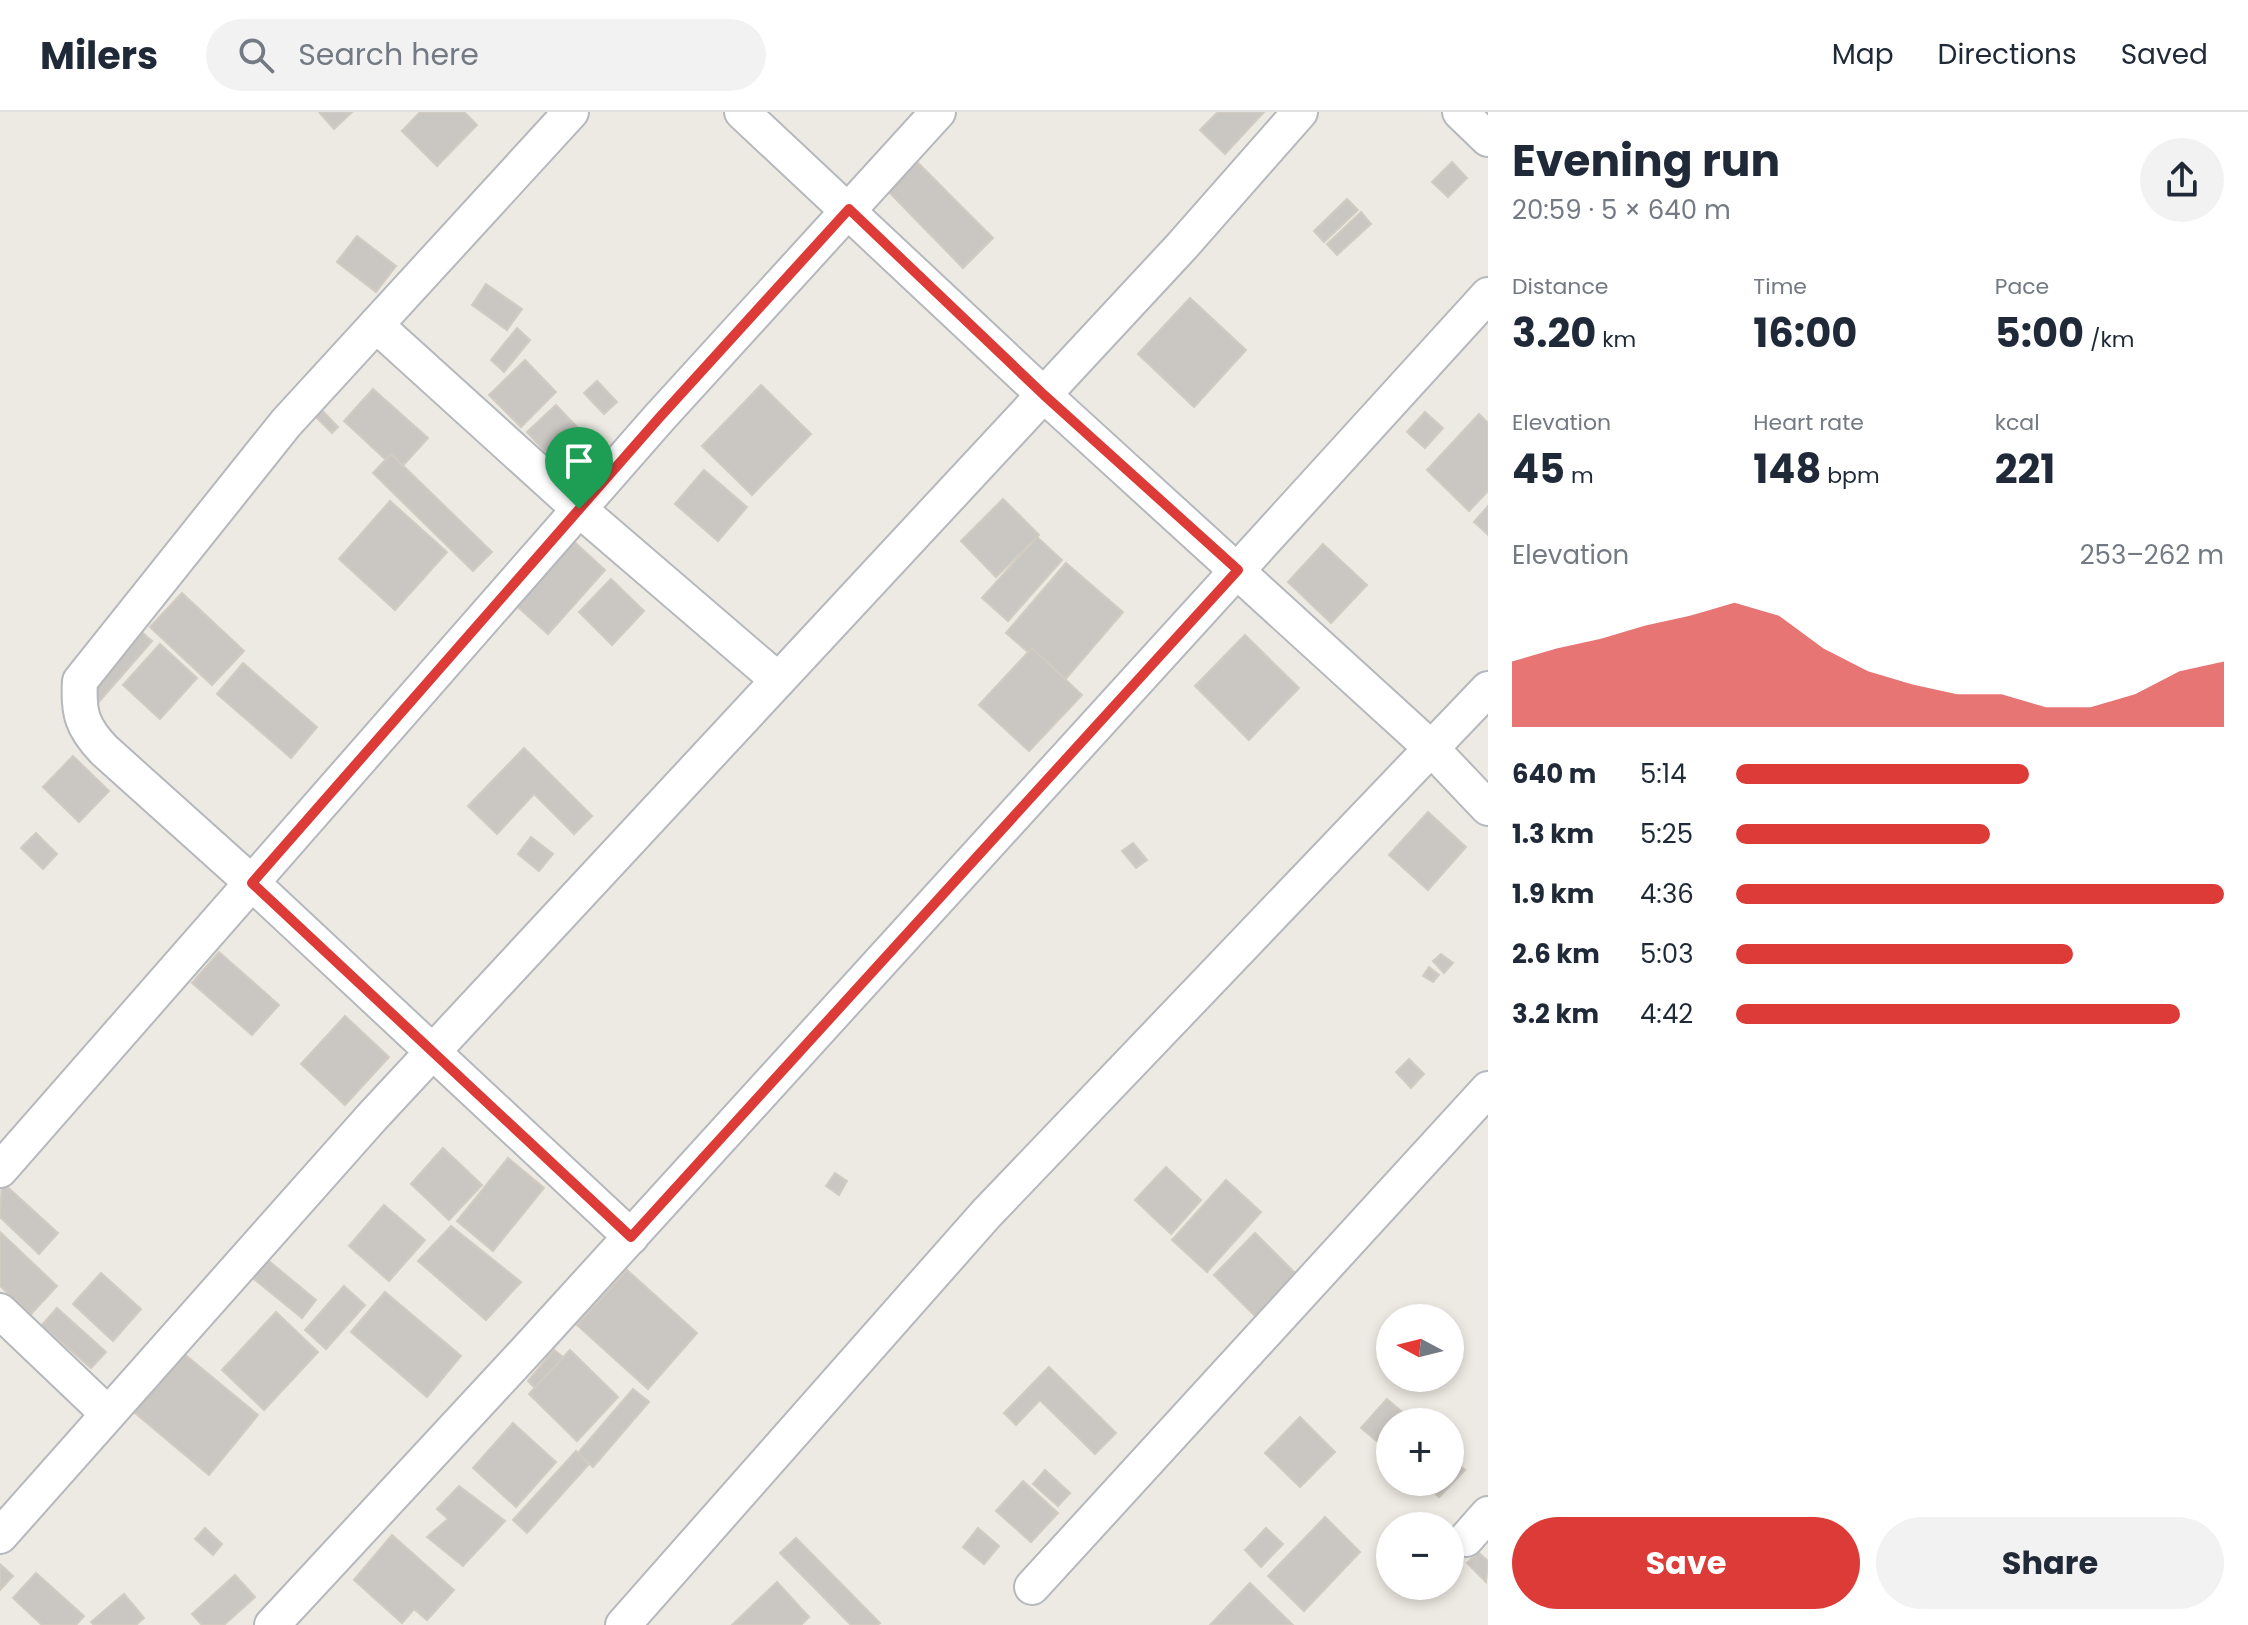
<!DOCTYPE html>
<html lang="en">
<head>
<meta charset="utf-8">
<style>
	:root { --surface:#fff; --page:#f2f2f3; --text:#1f2937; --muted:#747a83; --line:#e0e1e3; --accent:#dd3b38 }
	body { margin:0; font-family:Poppins,sans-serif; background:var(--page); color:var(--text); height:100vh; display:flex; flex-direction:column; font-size:30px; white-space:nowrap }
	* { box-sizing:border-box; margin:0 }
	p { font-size:26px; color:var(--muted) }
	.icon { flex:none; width:44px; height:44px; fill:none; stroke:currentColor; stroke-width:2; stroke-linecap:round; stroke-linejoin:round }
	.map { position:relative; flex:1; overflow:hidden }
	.drawer { display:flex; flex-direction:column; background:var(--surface); width:760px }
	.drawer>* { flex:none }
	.needle { width:52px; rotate:277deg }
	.buttons { position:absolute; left:1376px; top:1192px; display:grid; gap:16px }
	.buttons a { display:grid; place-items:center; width:88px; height:88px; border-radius:50%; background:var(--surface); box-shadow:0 4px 12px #0003; font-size:40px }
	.pin { position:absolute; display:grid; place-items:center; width:68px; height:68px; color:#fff; margin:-82px -34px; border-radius:50% 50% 50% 0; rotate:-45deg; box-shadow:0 0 8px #0007 }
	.pin .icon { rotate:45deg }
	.round { display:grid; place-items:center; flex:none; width:84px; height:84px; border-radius:42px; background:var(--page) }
	.summary { display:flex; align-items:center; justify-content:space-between; height:136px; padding:0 24px }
	h1 { font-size:44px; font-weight:700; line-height:60px }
	.metrics { display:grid; grid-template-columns:repeat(3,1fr); gap:12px; height:136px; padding:8px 24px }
	.metrics div { display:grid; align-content:center }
	.metrics b { font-size:40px; font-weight:700 }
	.metrics small { font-size:22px; font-weight:400 }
	.metrics p { font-size:22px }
	.chart { height:224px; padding:16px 24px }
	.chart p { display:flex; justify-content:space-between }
	.chart svg { width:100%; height:144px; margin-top:8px; fill:var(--accent); opacity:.7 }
	.button { display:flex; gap:16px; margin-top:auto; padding:16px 24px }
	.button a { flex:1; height:92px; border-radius:48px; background:var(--accent); color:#fff; font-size:32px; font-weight:700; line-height:92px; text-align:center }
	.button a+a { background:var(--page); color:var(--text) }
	ul { padding:0 24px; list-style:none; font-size:26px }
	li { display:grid; grid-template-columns:128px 96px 1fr; align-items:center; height:60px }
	li i { height:20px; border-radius:10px; background:var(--accent) }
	header { display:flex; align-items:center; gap:48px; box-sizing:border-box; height:112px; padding:0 40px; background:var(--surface); border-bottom:2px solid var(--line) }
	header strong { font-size:38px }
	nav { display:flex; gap:44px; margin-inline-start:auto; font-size:28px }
	.search { width:560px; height:72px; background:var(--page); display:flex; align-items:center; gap:20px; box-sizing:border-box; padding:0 28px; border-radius:44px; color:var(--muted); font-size:30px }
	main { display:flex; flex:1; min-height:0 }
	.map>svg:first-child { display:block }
</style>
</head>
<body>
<header>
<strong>Milers</strong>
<div class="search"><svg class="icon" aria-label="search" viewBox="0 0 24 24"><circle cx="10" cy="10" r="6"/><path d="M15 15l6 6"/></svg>Search here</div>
<nav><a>Map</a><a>Directions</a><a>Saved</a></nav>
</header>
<main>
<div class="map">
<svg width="1488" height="1513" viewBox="0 0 1488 1513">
	<rect width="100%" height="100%" fill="#eceae2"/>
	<!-- building -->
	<g fill="#cac6c2" stroke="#d1cbc1" stroke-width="2">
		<polygon points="319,0 352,0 334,17"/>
		<polygon points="420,0 464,0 477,13 437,54 402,19"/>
		<polygon points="1218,0 1264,0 1225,42 1200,18"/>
		<polygon points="914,47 993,126 963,156 885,76"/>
		<polygon points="1452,50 1467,66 1448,85 1432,70"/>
		<polygon points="1347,87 1358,98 1324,130 1314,119"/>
		<polygon points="1361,100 1371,112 1337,143 1327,132"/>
		<polygon points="357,124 396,154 376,180 337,150"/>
		<polygon points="486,172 522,197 507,218 472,193"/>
		<polygon points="1190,186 1246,238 1194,295 1138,242"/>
		<polygon points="517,216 530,228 504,260 491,248"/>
		<polygon points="525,248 556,280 521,315 489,283"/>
		<polygon points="597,269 617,290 604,302 584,281"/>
		<polygon points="761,273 811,322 752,383 702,334"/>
		<polygon points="373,277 428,326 398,359 344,309"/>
		<polygon points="556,293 595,334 566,362 527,320"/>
		<polygon points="318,294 338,315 332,321 312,301"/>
		<polygon points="1425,300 1443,316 1425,336 1407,320"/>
		<polygon points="1479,302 1488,311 1488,379 1469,399 1427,358"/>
		<polygon points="391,342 492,440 473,459 373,361"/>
		<polygon points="704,358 747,395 718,429 675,392"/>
		<polygon points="1003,387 1039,423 996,465 961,429"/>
		<polygon points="390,389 447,440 395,498 339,447"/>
		<polygon points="1488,394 1488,423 1474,410"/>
		<polygon points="569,425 605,458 548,522 511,489"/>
		<polygon points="1037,425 1062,448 1008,509 982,486"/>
		<polygon points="1323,432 1367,473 1331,511 1288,470"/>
		<polygon points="1066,451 1123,500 1063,570 1006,521"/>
		<polygon points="611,467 644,499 612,533 579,500"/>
		<polygon points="182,481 244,539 212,573 150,515"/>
		<polygon points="126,506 152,529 97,592 72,570"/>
		<polygon points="1245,523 1299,576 1249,628 1195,574"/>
		<polygon points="160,532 197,566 160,607 123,573"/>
		<polygon points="1032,536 1082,583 1029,639 979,593"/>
		<polygon points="243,551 317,615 291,646 217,582"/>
		<polygon points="524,636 592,704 574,722 534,682 497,722 468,694"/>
		<polygon points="73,644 109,679 79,710 43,675"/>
		<polygon points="1428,700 1466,735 1428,778 1389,743"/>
		<polygon points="36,721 57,742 43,757 21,736"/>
		<polygon points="531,725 553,742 539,759 518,742"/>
		<polygon points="1133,731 1147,748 1136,756 1122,739"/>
		<polygon points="219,840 279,893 252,923 192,871"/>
		<polygon points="1441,842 1453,851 1444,861 1433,849"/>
		<polygon points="1429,855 1439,863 1433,870 1423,864"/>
		<polygon points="345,904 389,945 345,993 301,952"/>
		<polygon points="1409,947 1424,962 1411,976 1396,960"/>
		<polygon points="443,1036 482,1073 449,1108 411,1072"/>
		<polygon points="508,1046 544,1076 493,1139 457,1109"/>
		<polygon points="1166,1055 1201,1088 1171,1122 1135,1088"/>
		<polygon points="835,1061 847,1069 839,1083 826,1074"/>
		<polygon points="1226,1068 1261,1100 1207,1160 1172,1128"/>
		<polygon points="2,1070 58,1121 39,1142 0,1105"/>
		<polygon points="384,1093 425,1128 389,1169 349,1134"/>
		<polygon points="451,1114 521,1170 486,1208 418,1149"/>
		<polygon points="0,1120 57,1174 31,1202 0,1174"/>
		<polygon points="1255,1121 1296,1162 1255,1204 1214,1163"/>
		<polygon points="264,1145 316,1188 302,1206 249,1163"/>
		<polygon points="627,1158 697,1221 648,1277 577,1213"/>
		<polygon points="101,1161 141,1197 113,1229 73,1192"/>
		<polygon points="344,1174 365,1193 326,1237 305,1218"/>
		<polygon points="385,1180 461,1244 427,1285 351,1220"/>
		<polygon points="57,1196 106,1240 91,1256 42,1213"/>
		<polygon points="276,1200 318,1240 264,1298 222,1258"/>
		<polygon points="177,1236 258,1303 209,1363 128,1295"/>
		<polygon points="554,1238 563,1245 536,1277 528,1269"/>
		<polygon points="570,1238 618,1285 577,1329 529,1282"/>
		<polygon points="1049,1255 1116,1321 1095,1342 1040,1288 1016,1313 1004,1301"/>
		<polygon points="633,1277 649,1290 593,1355 578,1341"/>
		<polygon points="1387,1287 1414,1310 1390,1310 1390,1340 1361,1316"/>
		<polygon points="1300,1305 1335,1340 1300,1375 1265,1341"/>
		<polygon points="513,1311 556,1350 516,1395 473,1356"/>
		<polygon points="1450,1334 1456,1339 1450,1345 1465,1358 1439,1385 1424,1370 1450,1370"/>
		<polygon points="576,1339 589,1352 527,1421 513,1408"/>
		<polygon points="1045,1358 1070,1381 1058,1394 1033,1372"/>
		<polygon points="1023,1369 1058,1401 1031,1430 996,1399"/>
		<polygon points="459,1374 505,1409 463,1454 427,1425 448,1407 437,1397"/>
		<polygon points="1325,1405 1360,1440 1304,1499 1268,1464"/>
		<polygon points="205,1416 222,1432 213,1443 195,1427"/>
		<polygon points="978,1416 999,1434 984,1452 963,1435"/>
		<polygon points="1266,1416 1283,1432 1261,1455 1245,1438"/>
		<polygon points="392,1423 454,1478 427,1508 414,1497 402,1511 354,1468"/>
		<polygon points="796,1426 880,1511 877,1513 851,1513 780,1441"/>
		<polygon points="1478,1440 1488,1449 1486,1470 1467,1451"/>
		<polygon points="0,1452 13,1464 0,1478"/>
		<polygon points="36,1461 84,1504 76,1513 42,1513 13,1486"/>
		<polygon points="235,1463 255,1485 224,1513 202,1513 192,1502"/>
		<polygon points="777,1470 809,1505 801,1513 732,1513"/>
		<polygon points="1250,1471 1293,1513 1210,1513"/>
		<polygon points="124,1482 144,1506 136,1513 94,1513 91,1510"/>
	</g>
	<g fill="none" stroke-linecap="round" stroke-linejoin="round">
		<defs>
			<g id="minor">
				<path d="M571,0l-285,311 -206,258c-2,32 2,46 24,69l148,133 379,354"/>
				<polyline points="742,0 1044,283 1431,636 1488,696"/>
				<polyline points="1460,0 1488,27"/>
				<polyline points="376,213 579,397 778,568"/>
				<polyline points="0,1058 659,306 938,0"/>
				<polyline points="0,1199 108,1302"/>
				<polyline points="0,1424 372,1005 1182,134 1300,0"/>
				<polyline points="1466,1427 1488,1402"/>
				<polyline points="1032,1475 1488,977"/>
				<polyline points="272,1513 529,1236 1488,183"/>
				<polyline points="623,1513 986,1102 1488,577"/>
			</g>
		</defs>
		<!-- minor casing -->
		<use href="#minor" stroke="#b5b8bc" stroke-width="38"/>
		<!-- minor -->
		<use href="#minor" stroke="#fff" stroke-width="34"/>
	</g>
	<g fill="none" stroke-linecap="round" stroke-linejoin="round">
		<defs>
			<polygon id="route" points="849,97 1044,283 1238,458 631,1125 252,771 659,306"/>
		</defs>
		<!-- route casing -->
		<use href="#route" stroke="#fff" stroke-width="16"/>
		<!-- route -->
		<use href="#route" stroke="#dd3b38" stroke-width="10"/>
	</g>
</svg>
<div class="buttons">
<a><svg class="needle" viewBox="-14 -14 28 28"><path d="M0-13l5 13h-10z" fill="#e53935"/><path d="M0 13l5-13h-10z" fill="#747a83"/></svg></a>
<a>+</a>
<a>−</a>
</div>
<div class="pin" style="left:579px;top:397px;background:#1e9e55"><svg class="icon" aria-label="arrive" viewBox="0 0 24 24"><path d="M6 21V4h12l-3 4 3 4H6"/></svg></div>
</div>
<section class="drawer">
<div class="summary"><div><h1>Evening run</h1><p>20:59 · 5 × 640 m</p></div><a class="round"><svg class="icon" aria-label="share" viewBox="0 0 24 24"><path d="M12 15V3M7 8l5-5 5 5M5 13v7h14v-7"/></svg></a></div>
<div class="metrics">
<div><p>Distance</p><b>3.20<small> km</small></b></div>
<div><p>Time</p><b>16:00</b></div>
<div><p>Pace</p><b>5:00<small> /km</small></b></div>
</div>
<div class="metrics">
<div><p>Elevation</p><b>45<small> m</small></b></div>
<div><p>Heart rate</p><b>148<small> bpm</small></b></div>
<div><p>kcal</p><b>221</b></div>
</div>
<div class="chart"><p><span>Elevation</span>253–262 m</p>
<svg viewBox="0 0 160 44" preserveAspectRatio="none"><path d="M0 44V24L10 20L20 17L30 13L40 10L50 6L60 10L70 20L80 27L90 31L100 34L110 34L120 38L130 38L140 34L150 27L160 24V44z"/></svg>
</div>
<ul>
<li><b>640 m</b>5:14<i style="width:60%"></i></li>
<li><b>1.3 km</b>5:25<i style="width:52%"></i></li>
<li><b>1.9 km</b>4:36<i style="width:100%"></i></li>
<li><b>2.6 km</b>5:03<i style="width:69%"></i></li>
<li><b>3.2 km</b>4:42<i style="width:91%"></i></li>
</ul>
<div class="button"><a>Save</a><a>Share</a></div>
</section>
</main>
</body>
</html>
